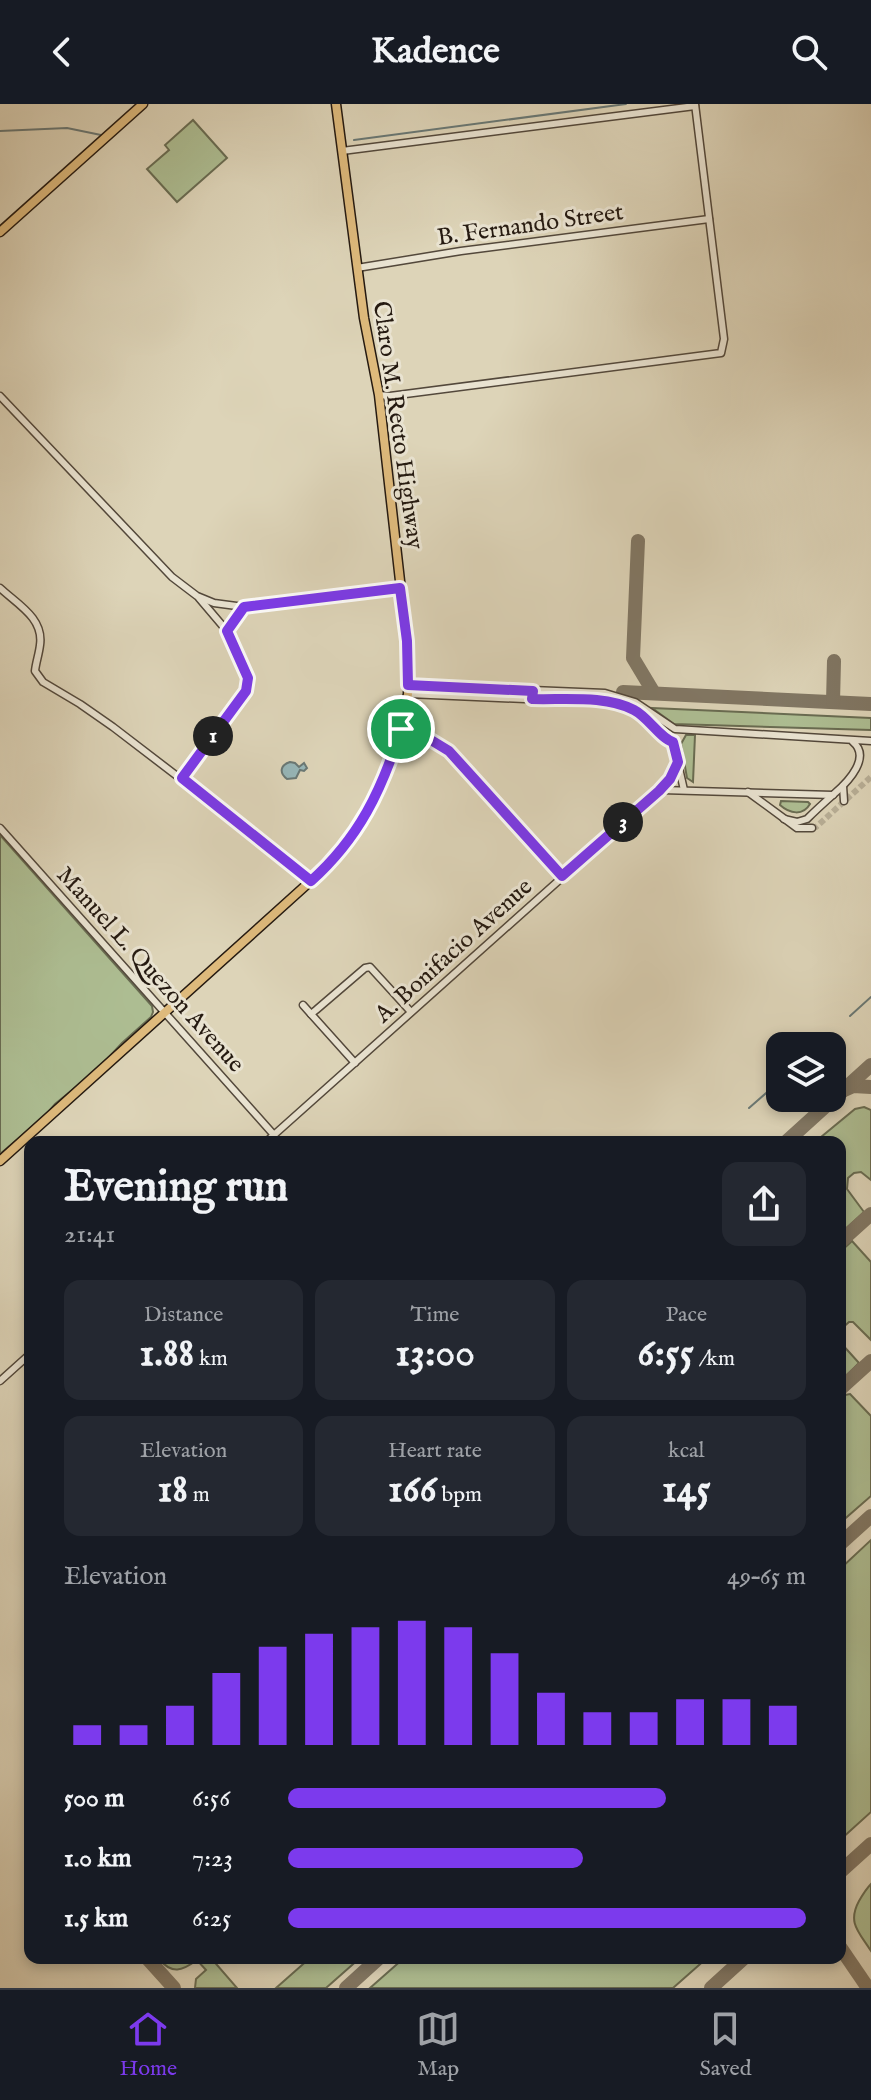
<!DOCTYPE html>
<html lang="en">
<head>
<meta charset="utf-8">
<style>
	:root { --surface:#171b24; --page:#242831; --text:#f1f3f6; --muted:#9ea1a6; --line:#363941; --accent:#7c3aed }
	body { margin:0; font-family:"IM FELL English",serif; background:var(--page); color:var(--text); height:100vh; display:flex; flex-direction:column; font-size:30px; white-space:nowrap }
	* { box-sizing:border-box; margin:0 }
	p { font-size:26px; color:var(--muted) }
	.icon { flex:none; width:44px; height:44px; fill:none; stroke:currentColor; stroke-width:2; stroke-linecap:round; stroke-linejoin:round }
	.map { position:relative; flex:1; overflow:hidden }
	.sheet { position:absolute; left:24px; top:1032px; width:822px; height:828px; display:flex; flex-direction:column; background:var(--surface); border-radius:16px; box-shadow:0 4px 12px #0003 }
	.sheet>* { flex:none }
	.buttons { position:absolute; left:766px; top:928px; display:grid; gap:16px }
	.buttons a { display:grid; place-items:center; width:80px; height:80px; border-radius:16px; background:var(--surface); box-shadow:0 4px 12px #0003; font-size:40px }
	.pin { position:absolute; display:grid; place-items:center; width:68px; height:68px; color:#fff; margin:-34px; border:4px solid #fff; border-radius:50%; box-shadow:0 2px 8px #0007 }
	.km { position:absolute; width:40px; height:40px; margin:-20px; border-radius:50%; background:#222; color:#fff; font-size:22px; line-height:40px; text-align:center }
	.round { display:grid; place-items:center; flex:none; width:84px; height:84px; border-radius:16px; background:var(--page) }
	.headline { display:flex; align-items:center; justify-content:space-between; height:136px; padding:0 40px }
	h1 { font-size:44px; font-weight:800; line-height:60px }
	.stats { display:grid; grid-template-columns:repeat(3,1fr); gap:12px; height:136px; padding:8px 40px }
	.stats div { display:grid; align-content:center; border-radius:16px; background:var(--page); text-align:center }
	.stats b { font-size:40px; font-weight:800 }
	.stats small { font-size:22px; font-weight:400 }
	.stats p { font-size:22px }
	.chart { height:224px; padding:16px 40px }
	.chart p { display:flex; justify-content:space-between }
	.chart svg { width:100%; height:144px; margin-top:8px; stroke:var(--accent); stroke-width:6 }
	ul { padding:0 40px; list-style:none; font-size:26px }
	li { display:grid; grid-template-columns:128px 96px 1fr; align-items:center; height:60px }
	li i { height:20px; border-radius:10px; background:var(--accent) }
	header { display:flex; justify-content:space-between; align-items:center; height:104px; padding:0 40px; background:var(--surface); font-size:36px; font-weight:800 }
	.tab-bar { display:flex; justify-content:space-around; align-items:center; height:112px; border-top:2px solid var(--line); background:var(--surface); font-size:22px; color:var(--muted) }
	.tab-bar a { display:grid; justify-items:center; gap:4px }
	.tab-bar .current { color:var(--accent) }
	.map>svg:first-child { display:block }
</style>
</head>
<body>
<header><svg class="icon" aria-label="back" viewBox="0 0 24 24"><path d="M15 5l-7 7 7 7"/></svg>Kadence<svg class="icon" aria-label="search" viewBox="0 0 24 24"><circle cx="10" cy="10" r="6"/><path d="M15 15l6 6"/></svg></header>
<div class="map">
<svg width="871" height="1884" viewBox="0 0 871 1884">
	<rect width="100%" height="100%" fill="#ddd4b8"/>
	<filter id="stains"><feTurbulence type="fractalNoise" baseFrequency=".0025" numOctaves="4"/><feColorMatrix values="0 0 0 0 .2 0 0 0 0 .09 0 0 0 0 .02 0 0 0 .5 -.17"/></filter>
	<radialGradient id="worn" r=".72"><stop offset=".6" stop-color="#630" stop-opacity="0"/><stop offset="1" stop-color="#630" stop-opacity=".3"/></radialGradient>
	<!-- green -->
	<g fill="#adbd92" stroke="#696c52" stroke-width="2">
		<polygon points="193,16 227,54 177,98 147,65 169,46 165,41"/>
		<path d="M538,589c45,2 98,-3 127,37h-2l-25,-21 -24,-9 -76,-4 -2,-1z"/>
		<polygon points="652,604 871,614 871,626 674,620"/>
		<polygon points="686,631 695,631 693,678 687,674 681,640"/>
		<path d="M781,697l27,1 2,2c-7,12 -20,10 -30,1z"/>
		<polygon points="0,731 152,902 153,908 151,913 122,939 97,966 55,1000 45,1012 0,1050"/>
		<polygon points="864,1003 871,1006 871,1076 861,1068 854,1069 848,1074 847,1085 864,1108 840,1130 840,1038 815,1038 855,1005"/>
		<polygon points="852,1137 871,1158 871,1236 853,1218 849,1218 840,1226 840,1196 843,1186 840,1180 840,1148"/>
		<polygon points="840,1238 859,1259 840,1278"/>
		<polygon points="850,1290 871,1312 871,1392 840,1419 840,1295 845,1291"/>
		<polygon points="871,1436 871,1708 840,1736 840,1465"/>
		<path d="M871,1780v67c-12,-19 -24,-28 -12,-50 4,-7 7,-12 12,-17z"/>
		<path d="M158,1854h53l26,30h-42l1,-9 10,-9 -9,-10c-15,11 -25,15 -39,-2z"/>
		<polygon points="310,1854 360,1854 326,1884 276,1884"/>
		<polygon points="404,1854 707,1854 673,1884 370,1884"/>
	</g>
	<!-- water -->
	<path fill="#96b6b8" stroke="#697875" stroke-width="2" d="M290,658l5,1 4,4 5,-4 3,5 -3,3 -4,-1 -4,8 -9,1c-8,-6 -7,-14 3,-17z"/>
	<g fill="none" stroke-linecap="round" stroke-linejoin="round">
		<!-- stream -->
		<g stroke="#697875" stroke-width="2">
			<polyline points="0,27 67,24 101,31"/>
			<polyline points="354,36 626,0"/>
			<polyline points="850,912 871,893"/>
			<polyline points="749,1004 780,977"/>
		</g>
		<!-- taxiway -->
		<g stroke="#817764" stroke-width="14">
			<polyline points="638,437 633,554 654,589"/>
			<polyline points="623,588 871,600"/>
			<polyline points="833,598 834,557"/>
			<polyline points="844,986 853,982 871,983"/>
			<polyline points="786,1038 871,961"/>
			<polyline points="840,1138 871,1110"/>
			<polyline points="840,1285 871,1257"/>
			<polyline points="840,1440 871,1412"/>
			<polyline points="840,1768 871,1740"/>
			<polyline points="840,1843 868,1884"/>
			<polyline points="147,1854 174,1884"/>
			<polyline points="346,1884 379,1854"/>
			<polyline points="711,1884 744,1854"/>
		</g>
		<!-- minor-tunnel -->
		<polyline stroke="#b8af97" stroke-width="6" stroke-dasharray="6 3" stroke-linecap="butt" points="812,724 816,723 871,673"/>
		<defs>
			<g id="minor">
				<polyline points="342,47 695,2"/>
				<polyline points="357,164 461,147 709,115"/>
				<polyline points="379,291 390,292 721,249 724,235 695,0"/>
				<polyline points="0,292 172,473 197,492 214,499 244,503 400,484"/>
				<path d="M0,484c17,16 44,30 40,57 -1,9 -4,17 -5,26l8,11 37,22 33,23 128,98 70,56"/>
				<polyline points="227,527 244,503"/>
				<polyline points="408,581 605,589 635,598 675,625 871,637"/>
				<polyline points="408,590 615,599 639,609 666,636 673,638"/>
				<polyline points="401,625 426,633 449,647 562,772"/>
				<polyline points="673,638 684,686"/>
				<polyline points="182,674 246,587 248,574 227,527 199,494"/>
				<polyline points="843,682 844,697"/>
				<polyline points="662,686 833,691"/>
				<polyline points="748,688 797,724 812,724"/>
				<path d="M784,715l13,3 10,-3c9,-9 19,-18 28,-26 14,-12 36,-36 18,-51"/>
				<polyline points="0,724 274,1031"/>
				<polyline points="303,901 311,910"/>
				<polyline points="355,959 311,910 316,906 365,864 370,863 411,908"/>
				<polyline points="266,1038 659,687 670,675 678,658"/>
				<polyline points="0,1277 30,1250"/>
			</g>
			<g id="major">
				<polyline points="0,128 143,0"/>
				<polyline points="0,1057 324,765 344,743 363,716 384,673 401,625 408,590 409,568 405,521 379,291 364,214 336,0"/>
			</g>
		</defs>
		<!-- minor casing -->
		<use href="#minor" stroke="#53483b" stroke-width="9"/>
		<!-- major casing -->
		<use href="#major" stroke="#251a11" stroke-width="11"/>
		<!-- minor -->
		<use href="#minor" stroke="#e9e3d1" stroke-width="6"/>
		<!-- major -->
		<use href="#major" stroke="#deba7c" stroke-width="8"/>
	</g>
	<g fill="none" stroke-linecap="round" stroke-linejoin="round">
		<defs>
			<path id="route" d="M400,484l7,53 1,44 125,6 -1,8c33,1 73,-4 102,11 14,7 26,28 39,32l5,20 -8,17 -11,12 -97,85 -113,-125 -23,-14 -25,-8c-19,61 -42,109 -90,152l-129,-103 64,-87 2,-13 -21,-47 17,-24z"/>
		</defs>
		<!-- route casing -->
		<use href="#route" stroke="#fff" stroke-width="16"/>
		<!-- route -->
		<use href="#route" stroke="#7c3aed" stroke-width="10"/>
	</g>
	<g text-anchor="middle" stroke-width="6" stroke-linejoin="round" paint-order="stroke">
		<!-- street labels -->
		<g font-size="24" fill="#251a11" stroke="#e9e3d1">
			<text transform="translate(530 120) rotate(-8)" y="8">B. Fernando Street</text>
			<text transform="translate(399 321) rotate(82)" y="8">Claro M. Recto Highway</text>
			<text transform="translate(453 846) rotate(-42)" y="8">A. Bonifacio Avenue</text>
			<text transform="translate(151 865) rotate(48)" y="8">Manuel L. Quezon Avenue</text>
		</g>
	</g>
	<rect width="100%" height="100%" filter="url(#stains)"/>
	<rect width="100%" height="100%" fill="url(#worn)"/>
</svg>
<div class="buttons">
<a><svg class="icon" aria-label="layers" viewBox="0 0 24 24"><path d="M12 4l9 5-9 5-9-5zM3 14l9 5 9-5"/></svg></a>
</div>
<div class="pin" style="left:401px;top:625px;background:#1e9e55"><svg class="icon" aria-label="arrive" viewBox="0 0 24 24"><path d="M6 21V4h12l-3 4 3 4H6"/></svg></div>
<b class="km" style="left:213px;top:632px">1</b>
<b class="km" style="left:623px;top:718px">3</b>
<section class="sheet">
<div class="headline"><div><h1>Evening run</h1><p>21:41</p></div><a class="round"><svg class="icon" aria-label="share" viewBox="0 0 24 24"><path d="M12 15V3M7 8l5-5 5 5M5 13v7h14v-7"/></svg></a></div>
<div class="stats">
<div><p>Distance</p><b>1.88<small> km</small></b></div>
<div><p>Time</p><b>13:00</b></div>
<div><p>Pace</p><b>6:55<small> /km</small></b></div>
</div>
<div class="stats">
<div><p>Elevation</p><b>18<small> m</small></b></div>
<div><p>Heart rate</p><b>166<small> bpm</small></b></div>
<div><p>kcal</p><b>145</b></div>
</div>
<div class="chart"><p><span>Elevation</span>49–65 m</p>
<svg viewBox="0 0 160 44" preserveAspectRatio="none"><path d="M5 44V38M15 44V38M25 44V32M35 44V22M45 44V14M55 44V10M65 44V8M75 44V6M85 44V8M95 44V16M105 44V28M115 44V34M125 44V34M135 44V30M145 44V30M155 44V32"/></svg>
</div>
<ul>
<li><b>500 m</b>6:56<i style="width:73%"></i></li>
<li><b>1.0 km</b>7:23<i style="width:57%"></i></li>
<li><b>1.5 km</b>6:25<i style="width:100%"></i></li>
</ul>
</section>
</div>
<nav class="tab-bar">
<a class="current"><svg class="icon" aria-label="home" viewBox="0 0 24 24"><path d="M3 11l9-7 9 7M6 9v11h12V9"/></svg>Home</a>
<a><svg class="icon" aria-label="map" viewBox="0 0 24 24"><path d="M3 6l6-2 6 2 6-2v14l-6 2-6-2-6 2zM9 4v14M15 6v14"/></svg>Map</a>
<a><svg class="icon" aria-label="saved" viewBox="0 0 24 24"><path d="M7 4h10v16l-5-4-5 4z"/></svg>Saved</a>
</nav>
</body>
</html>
